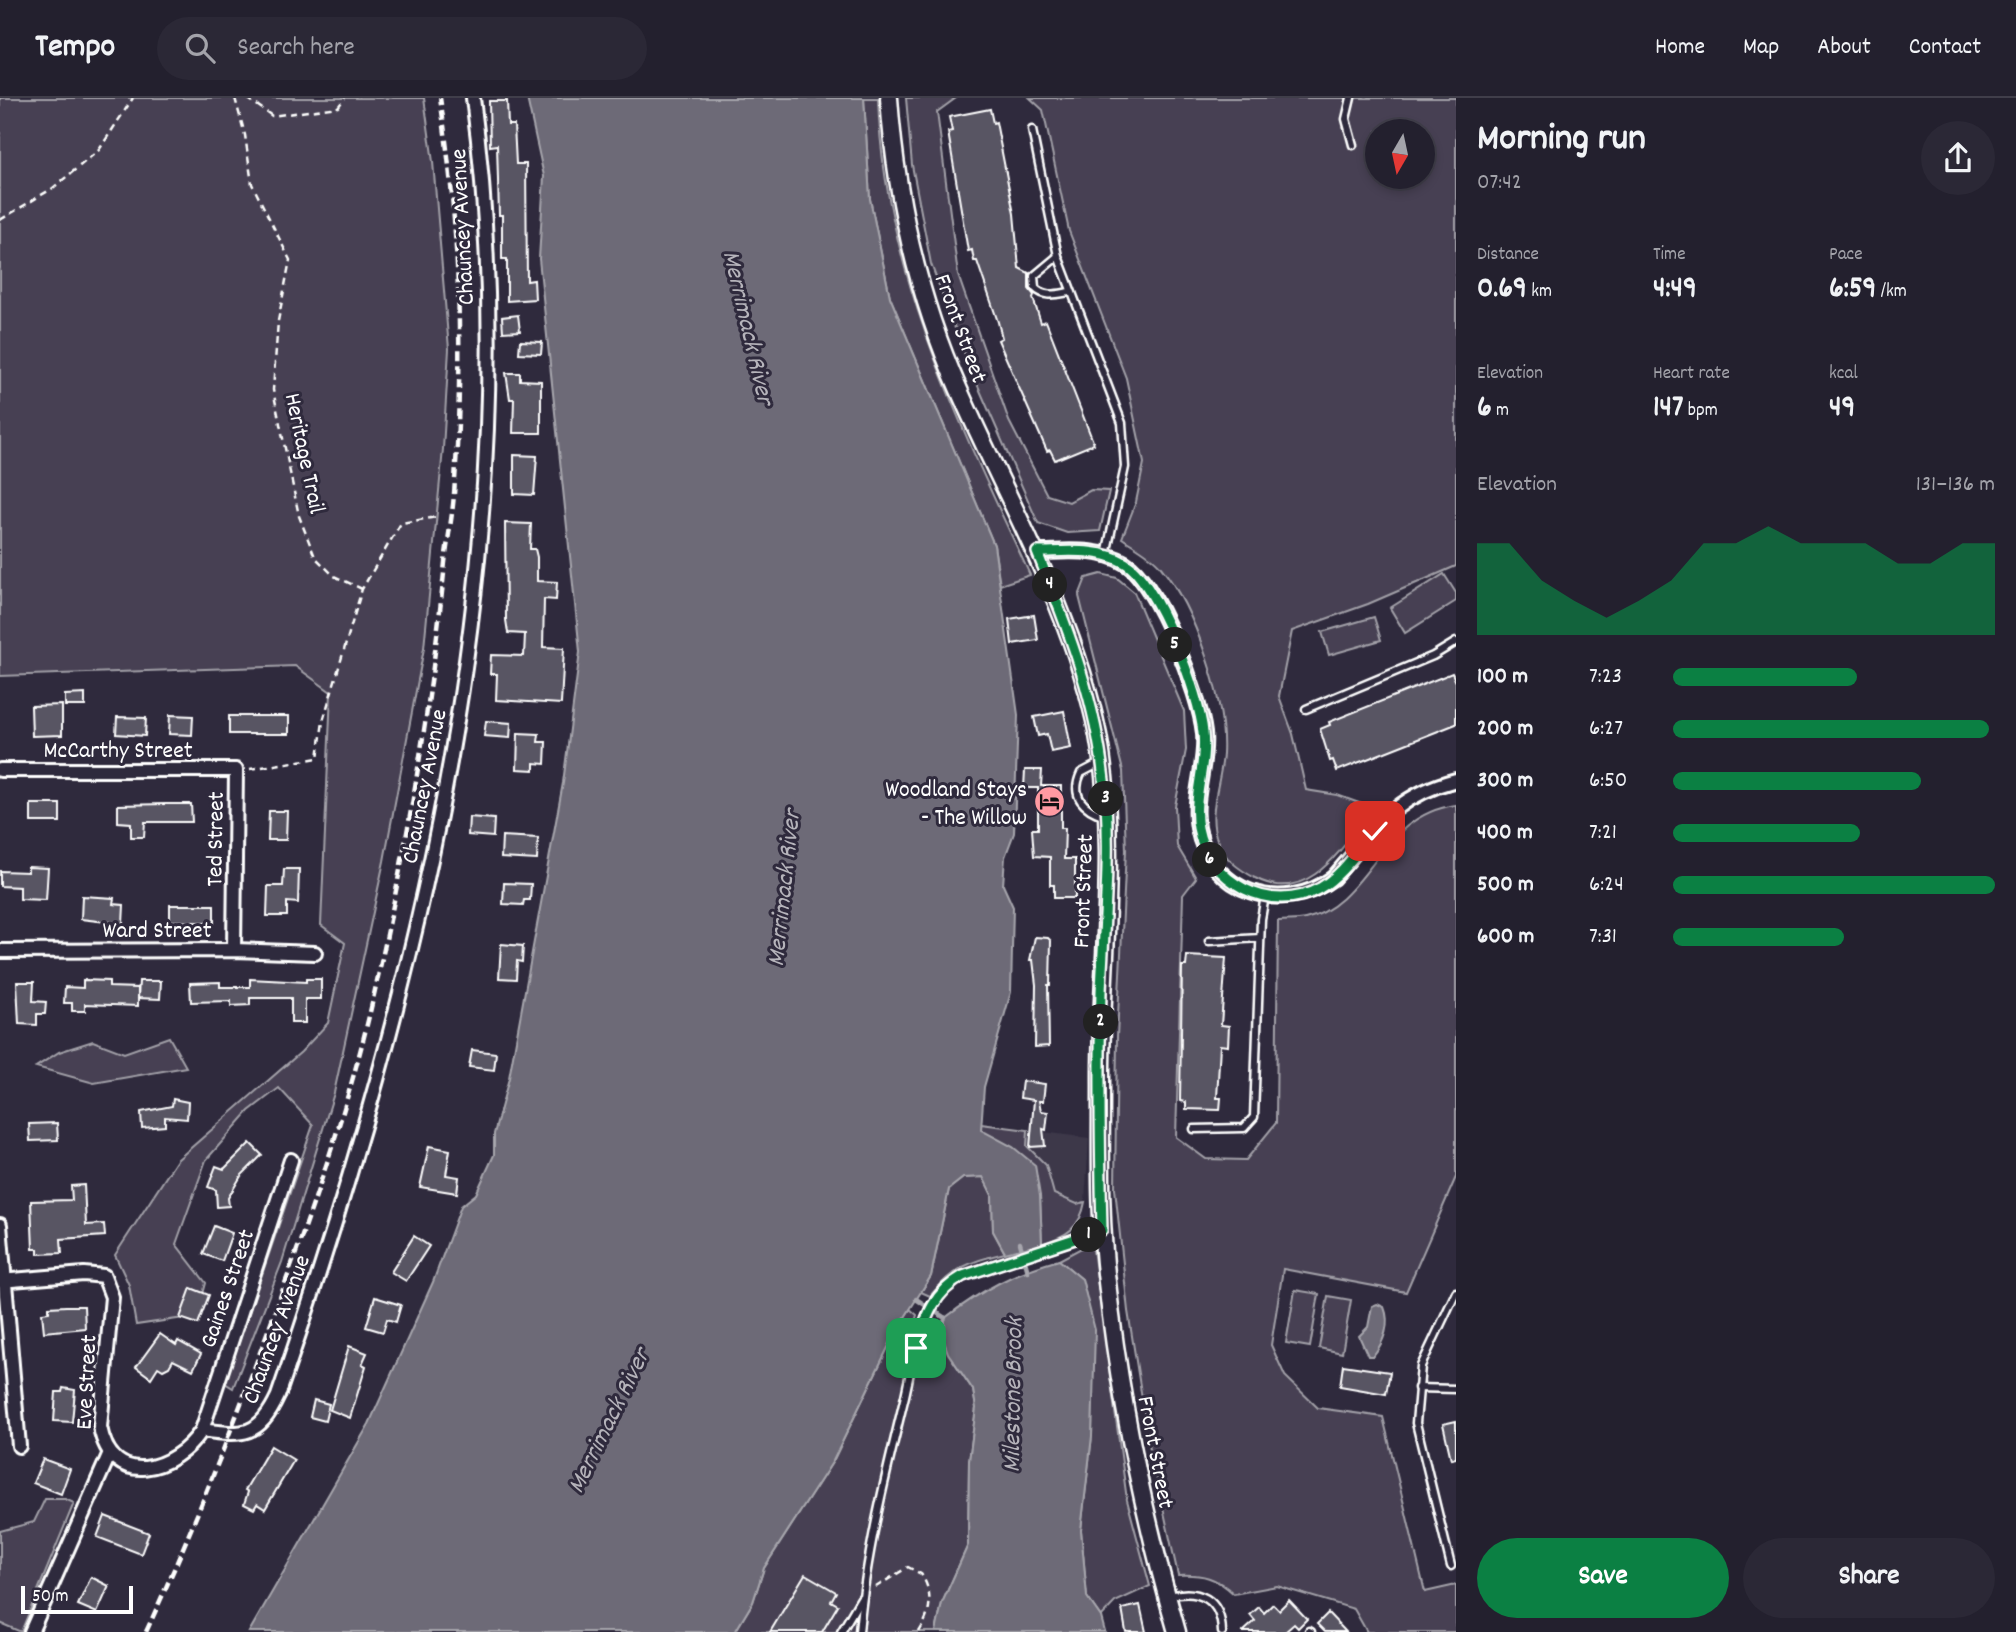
<!DOCTYPE html>
<html lang="en">
<head>
<meta charset="utf-8">
<style>
	:root { --surface:#23202e; --page:#2b2836; --text:#f1f3f6; --muted:#a3a3aa; --line:#403e4a; --accent:#0b8043 }
	body { margin:0; font-family:Dekko,sans-serif; background:var(--page); color:var(--text); height:100vh; display:flex; flex-direction:column; font-size:26px; white-space:nowrap }
	* { box-sizing:border-box; margin:0 }
	p { font-size:23px; color:var(--muted) }
	.icon { flex:none; width:38px; height:38px; fill:none; stroke:currentColor; stroke-width:2; stroke-linecap:round; stroke-linejoin:round }
	.map { position:relative; flex:1; overflow:hidden }
	.panel { display:flex; flex-direction:column; background:var(--surface); width:560px }
	.panel>* { flex:none }
	.needle { width:46px; rotate:189deg }
	.controls { position:absolute; left:1365px; top:21px; display:grid; gap:14px }
	.controls a { display:grid; place-items:center; width:70px; height:70px; border-radius:50%; background:var(--surface); box-shadow:0 4px 10px #0003,0 0 0 2px var(--line); font-size:35px }
	.scale { position:absolute; left:21px; bottom:18px; width:112px; box-sizing:border-box; padding-left:7px; border:4px solid #fff; border-top:0; font-size:19px; line-height:24px; white-space:nowrap; color:#fff; -webkit-text-stroke:5px #2f2a3d; paint-order:stroke }
	.pin { position:absolute; display:grid; place-items:center; width:60px; height:60px; color:#fff; margin:-30px; border-radius:14px; box-shadow:0 4px 10px #0006 }
	.km { position:absolute; width:35px; height:35px; margin:-18px; border-radius:50%; background:#222; color:#fff; font-size:19px; line-height:35px; text-align:center }
	.round { display:grid; place-items:center; flex:none; width:74px; height:74px; border-radius:37px; background:var(--page) }
	.summary { display:flex; align-items:center; justify-content:space-between; height:119px; padding:0 21px }
	h1 { font-size:38px; font-weight:700; line-height:52px }
	.metrics { display:grid; grid-template-columns:repeat(3,1fr); gap:10px; height:119px; padding:7px 21px }
	.metrics div { display:grid; align-content:center }
	.metrics b { font-size:30px; font-weight:700 }
	.metrics small { font-size:19px; font-weight:400 }
	.metrics p { font-size:19px }
	.chart { height:196px; padding:14px 21px }
	.chart p { display:flex; justify-content:space-between }
	.chart svg { width:100%; height:126px; margin-top:7px; fill:var(--accent); opacity:.7 }
	.primary-button { display:flex; gap:14px; margin-top:auto; padding:14px 21px }
	.primary-button a { flex:1; height:80px; border-radius:42px; background:var(--accent); color:#fff; font-size:28px; font-weight:700; line-height:80px; text-align:center }
	.primary-button a+a { background:var(--page); color:var(--text) }
	ul { padding:0 21px; list-style:none; font-size:23px }
	li { display:grid; grid-template-columns:112px 84px 1fr; align-items:center; height:52px }
	li i { height:18px; border-radius:9px; background:var(--accent) }
	header { display:flex; align-items:center; gap:42px; box-sizing:border-box; height:98px; padding:0 35px; background:var(--surface); border-bottom:2px solid var(--line) }
	header strong { font-size:33px }
	nav { display:flex; gap:38px; margin-inline-start:auto; font-size:24px }
	.search { width:490px; height:63px; background:var(--page); display:flex; align-items:center; gap:18px; box-sizing:border-box; padding:0 24px; border-radius:38px; color:var(--muted); font-size:26px }
	main { display:flex; flex:1; min-height:0 }
	.map>svg:first-child { display:block }
</style>
</head>
<body>
<header>
<strong>Tempo</strong>
<div class="search"><svg class="icon" aria-label="search" viewBox="0 0 24 24"><circle cx="10" cy="10" r="6"/><path d="M15 15l6 6"/></svg>Search here</div>
<nav><a>Home</a><a>Map</a><a>About</a><a>Contact</a></nav>
</header>
<main>
<div class="map">
<svg width="1456" height="1534" viewBox="0 0 1456 1534">
	<rect width="100%" height="100%" fill="#2f2a3d"/>
	<filter id="ink" filterUnits="userSpaceOnUse"><feTurbulence type="fractalNoise" baseFrequency=".0143" numOctaves="2"/><feDisplacementMap in="SourceGraphic" scale="14" xChannelSelector="R" yChannelSelector="G"/><feConvolveMatrix kernelMatrix="1 2 1 2 8 2 1 2 1" color-interpolation-filters="sRGB"/></filter>
	<g filter="url(#ink)">
		<!-- built -->
		<polygon fill="#3c3749" points="1028,1032 1089,1040 1085,1104 1077,1106 1054,1096 1046,1067 1027,1048"/>
		<!-- green -->
		<g fill="#464152" stroke="#a2a0a8" stroke-width="2" fill-rule="evenodd">
			<polygon points="0,0 424,0 433,64 449,251 443,351 424,550 384,763 334,995 282,1164 233,1290 225,1285 313,1027 279,990 249,1013 206,1062 176,1146 206,1185 197,1218 136,1227 129,1187 115,1157 177,1062 301,954 328,925 345,845 321,827 331,594 295,568 0,578"/>
			<path d="M864,0h14c5,171 81,325 152,477l-30,10 -6,-40 -104,-248 -20,-98z"/>
			<polygon points="906,0 956,0 937,14 958,177 1009,323 1047,397 1069,404 1091,392 1109,393 1100,433 1067,435 1038,425 968,265 931,166 912,67"/>
			<path d="M1030,0h426v468l-88,38 -76,27 -13,65 14,38 13,56 31,5 36,13c-29,36 -63,99 -118,70 -16,-9 -30,-18 -37,-36 -12,-28 3,-58 5,-88 3,-54 -28,-146 -63,-188 -9,-11 -26,-20 -38,-28l14,-36 8,-39 -18,-85 -57,-147 -26,-121zM1377,33h46v46h-46z"/>
			<path d="M1101,476l16,4 17,14 50,119 2,39 -11,56 2,40 19,32 -13,17 -7,242 30,22 40,1 30,-37 2,-202c9,-1 19,0 27,-2 65,-15 73,-104 151,-114v372l-50,115 -123,-23 -12,76 14,31 33,32 65,9 42,175 31,-7v47h-89l-13,-23 -77,-23 -43,8c-18,-17 -31,-20 -56,-19l-28,-126 -22,-138 -13,-123 2,-151 9,-187 -3,-79 -44,-175 7,-18z"/>
			<polygon points="1444,476 1456,495 1456,503 1405,535 1390,510"/>
			<polygon points="1374,519 1381,542 1329,557 1322,534"/>
			<polygon points="169,939 186,969 94,985 36,969 59,954 93,943 124,955"/>
			<path d="M981,1026l47,6 -1,16 19,19 8,29 23,10 8,-2c-5,27 -19,34 -43,42l-2,-48 -59,-66z"/>
			<path d="M984,1079l8,18 1,36 12,22c-35,8 -52,15 -75,43l-9,-4 10,-16 18,-87 14,-11z"/>
			<polygon points="1085,1148 1093,1151 1127,1402 1150,1488 1115,1504 1101,1519 1087,1499 1081,1432 1092,1338 1094,1232 1082,1181 1059,1162"/>
			<polygon points="1295,1192 1319,1196 1310,1249 1286,1245"/>
			<polygon points="1328,1198 1351,1202 1342,1255 1319,1250"/>
			<polygon points="910,1211 917,1217 910,1241 927,1247 945,1220 944,1243 948,1255 973,1292 976,1310 969,1363 968,1447 942,1505 936,1534 735,1534 753,1504 764,1470 833,1363 895,1235"/>
			<polygon points="45,1401 65,1401 74,1405 21,1534 0,1525 0,1433 34,1424"/>
		</g>
		<!-- water -->
		<g fill="#6d6a77" stroke="#a7a6ad" stroke-width="2">
			<polygon points="527,0 864,0 870,101 890,199 994,447 1018,617 1014,735 1005,759 1003,787 1013,809 1011,894 984,989 981,1032 1013,1049 1035,1067 1040,1098 1042,1146 1005,1155 993,1133 992,1097 983,1079 963,1080 949,1091 931,1178 895,1235 833,1363 764,1470 753,1504 735,1534 249,1534 369,1326 433,1184 461,1108 476,1096 494,1057 494,1036 509,980 563,685 580,554 539,161 544,78"/>
			<path d="M1059,1162l23,19 13,51 -3,106 -11,94 6,67 14,20 4,15h-169l6,-29 26,-58 1,-84 7,-53 -3,-18 -25,-37 -4,-12 1,-23c38,-29 68,-45 114,-58z"/>
			<path d="M1377,1206l7,3c7,17 0,35 -11,49h-5l-9,-20 9,-9 4,-21z"/>
		</g>
		<g fill="none" stroke-linecap="round" stroke-linejoin="round">
			<!-- stream -->
			<g stroke="#a7a6ad" stroke-width="4.5">
				<polyline points="1020,1145 1028,1174"/>
				<polyline points="916,1201 945,1220"/>
			</g>
		</g>
		<!-- building -->
		<g fill="#595564" stroke="#fff" stroke-width="2">
			<polygon points="489,3 507,3 508,27 514,27 516,66 526,66 527,183 534,182 535,201 507,203 507,161 502,161 502,117 499,117 497,47 490,48"/>
			<polygon points="990,11 993,25 996,24 1014,116 1019,170 1029,175 1029,191 1034,197 1033,200 1041,225 1046,223 1094,346 1055,362 1050,352 1047,353 998,242 1002,240 998,224 977,163 974,163 972,152 968,153 948,34 952,33 949,19"/>
			<polygon points="518,217 520,233 503,234 502,219"/>
			<polygon points="520,243 542,244 541,256 519,255"/>
			<polygon points="506,275 520,275 520,282 541,283 541,335 513,335 514,301 510,301"/>
			<polygon points="514,357 537,358 534,397 514,396"/>
			<polygon points="505,425 531,426 530,451 535,451 537,459 537,483 557,484 556,502 544,501 543,549 564,550 561,606 496,602 497,576 490,576 491,557 524,558 525,536 508,535 506,522"/>
			<polygon points="1034,517 1038,542 1012,546 1009,521"/>
			<polygon points="1452,575 1456,584 1456,626 1337,673 1333,662 1330,663 1320,631 1330,627 1329,624"/>
			<polygon points="85,596 85,608 65,608 65,597"/>
			<polygon points="62,607 62,637 32,638 31,608"/>
			<polygon points="1064,613 1071,650 1051,654 1047,636 1038,638 1034,619"/>
			<polygon points="170,617 193,618 192,637 169,636"/>
			<rect x="229" y="618" width="60" height="18"/>
			<polygon points="117,619 146,620 145,638 116,636"/>
			<polygon points="486,623 511,625 510,640 484,638"/>
			<polygon points="518,635 539,636 538,644 546,644 545,666 534,665 534,672 517,671"/>
			<polygon points="1025,672 1042,672 1041,688 1061,688 1061,730 1065,730 1064,761 1075,761 1075,800 1054,800 1054,787 1050,787 1050,759 1034,758 1032,731 1038,731 1038,690 1024,690"/>
			<rect x="31" y="706" width="29" height="18"/>
			<polygon points="166,706 191,706 192,724 145,724 144,739 131,739 131,725 118,724 118,707"/>
			<polygon points="269,713 287,713 286,742 268,742"/>
			<polygon points="469,719 494,721 493,739 468,737"/>
			<polygon points="502,738 538,740 537,762 501,760"/>
			<polygon points="28,769 48,770 46,802 20,801 20,789 0,788 0,773 28,774"/>
			<polygon points="284,771 299,771 298,805 287,804 287,818 267,818 268,788 283,788"/>
			<polygon points="504,785 531,786 530,802 524,802 523,807 503,806"/>
			<polygon points="82,798 114,800 113,806 124,807 123,826 81,821"/>
			<polygon points="170,807 214,807 214,825 170,823"/>
			<polygon points="1035,839 1048,840 1051,843 1050,887 1048,887 1049,948 1035,949 1036,887 1033,862 1030,862"/>
			<polygon points="501,846 523,848 522,864 517,863 516,881 499,880"/>
			<polygon points="1187,858 1226,860 1221,927 1229,928 1228,948 1220,947 1217,1000 1221,1000 1220,1012 1186,1011 1186,1004 1180,1003 1182,868 1186,868"/>
			<polygon points="250,881 306,884 306,881 321,881 321,901 305,901 305,925 291,925 291,900 250,900 250,907 231,908 231,903 191,904 190,885 220,884 220,889 250,889"/>
			<polygon points="83,882 109,883 109,889 138,890 138,908 85,906 85,913 72,913 72,905 64,905 65,889 83,890"/>
			<polygon points="139,883 161,883 160,901 138,900"/>
			<polygon points="17,884 34,884 33,903 46,904 45,916 37,916 37,927 19,926"/>
			<polygon points="472,952 496,955 494,972 469,969"/>
			<polygon points="1022,983 1045,986 1043,1003 1039,1003 1041,1013 1048,1014 1046,1032 1043,1031 1045,1048 1030,1049 1034,1002 1020,1000"/>
			<polygon points="173,1001 188,1004 187,1021 165,1019 165,1028 142,1030 141,1014 172,1008"/>
			<polygon points="57,1025 58,1042 30,1043 29,1026"/>
			<polygon points="250,1045 262,1057 241,1078 228,1100 229,1108 217,1109 216,1092 208,1089 216,1068 224,1071"/>
			<polygon points="429,1048 450,1052 446,1077 459,1079 457,1095 420,1089"/>
			<polygon points="84,1087 86,1127 104,1126 105,1138 61,1141 62,1155 38,1156 38,1151 33,1151 31,1103 72,1102 71,1088"/>
			<polygon points="214,1128 232,1135 222,1163 203,1156"/>
			<polygon points="414,1138 429,1148 406,1183 391,1174"/>
			<polygon points="191,1190 209,1197 198,1226 180,1220"/>
			<polygon points="375,1199 401,1207 396,1224 387,1221 383,1234 366,1229"/>
			<polygon points="66,1208 84,1208 85,1230 44,1234 42,1215 49,1214 49,1209"/>
			<polygon points="160,1236 176,1247 178,1243 201,1256 193,1272 173,1262 169,1269 163,1272 158,1269 151,1280 136,1269"/>
			<polygon points="349,1248 367,1255 362,1266 366,1268 350,1320 330,1312"/>
			<polygon points="1343,1267 1390,1274 1386,1296 1340,1288"/>
			<polygon points="63,1290 75,1292 72,1324 54,1323 56,1294 62,1294"/>
			<polygon points="314,1302 329,1306 325,1323 310,1319"/>
			<polygon points="1456,1323 1456,1360 1451,1361 1443,1326"/>
			<polygon points="271,1348 294,1362 265,1411 257,1406 254,1411 244,1406 248,1394 245,1392"/>
			<polygon points="43,1361 70,1371 61,1396 33,1385"/>
			<polygon points="105,1418 149,1435 141,1456 97,1439"/>
			<polygon points="805,1476 836,1494 831,1503 838,1507 822,1534 770,1534"/>
			<polygon points="91,1479 109,1488 97,1515 78,1507"/>
			<polygon points="1289,1502 1307,1521 1298,1530 1294,1526 1285,1534 1243,1534 1255,1523 1250,1517 1259,1509 1264,1515 1273,1506 1279,1512"/>
			<polygon points="1140,1507 1146,1534 1126,1534 1122,1511"/>
			<polygon points="1328,1515 1346,1534 1325,1534 1317,1526"/>
		</g>
		<g fill="none" stroke-linecap="round" stroke-linejoin="round">
			<defs>
				<g id="lane">
					<polyline points="1351,0 1346,21 1353,47"/>
					<polyline points="1032,32 1058,158 1122,325 1125,369 1106,457"/>
					<path d="M1058,158l-24,20 1,12c10,10 22,6 35,4"/>
					<polyline points="1306,611 1433,558 1456,544"/>
					<path d="M1102,664l-21,11c-11,24 3,36 24,43"/>
					<polyline points="1209,843 1260,840"/>
					<polyline points="1194,1031 1244,1030 1254,1019 1261,821 1265,798"/>
					<polyline points="1418,1290 1456,1291"/>
					<polyline points="1451,1468 1416,1325 1421,1268 1456,1194"/>
					<path d="M1169,1498c30,-8 52,3 53,36"/>
					<polyline points="1309,1533 1311,1534"/>
					<polyline points="841,1534 861,1500"/>
					<path d="M859,1534c7,-79 27,-158 46,-236 7,-31 12,-68 29,-96 8,-12 17,-17 29,-24l138,-45"/>
				</g>
				<g id="street">
					<path d="M1037,454c28,0 62,-5 88,11 32,19 75,132 79,170 3,32 -12,64 -6,95 12,65 84,88 135,50 42,-47 58,-81 123,-98"/>
					<polyline points="0,672 236,672 234,852"/>
					<polyline points="0,853 234,852 315,855"/>
					<polyline points="0,1127 19,1348"/>
					<path d="M0,1183l84,-7 20,2 8,21 -12,130c12,63 74,45 102,3 41,6 57,7 76,-34 143,-415 253,-856 195,-1298"/>
					<polyline points="202,1332 291,1062"/>
					<polyline points="31,1534 109,1357"/>
				</g>
				<path id="secondary" d="M889,0c7,100 29,200 70,292 50,114 114,221 139,345 21,110 2,236 3,349 0,66 -2,133 6,198 13,119 37,235 70,350"/>
			</defs>
			<!-- lane casing -->
			<use href="#lane" stroke="#fff" stroke-width="11"/>
			<!-- street casing -->
			<use href="#street" stroke="#fff" stroke-width="18"/>
			<!-- secondary casing -->
			<use href="#secondary" stroke="#fff" stroke-width="21"/>
			<!-- path -->
			<g stroke="#fff" stroke-width="2.5" stroke-dasharray="7 5" stroke-linecap="butt">
				<polyline points="235,0 245,37 252,86 290,162 278,223 273,292 299,418 315,459 334,478 362,491"/>
				<polyline points="247,0 272,18 338,9 345,0"/>
				<polyline points="0,122 53,90 99,52 133,0"/>
				<polyline points="250,671 318,660 323,623 362,491 401,425 437,419"/>
				<path d="M876,1489l32,-20 13,7c13,20 10,39 -2,58"/>
			</g>
			<!-- lane -->
			<use href="#lane" stroke="#2f2a3d" stroke-width="6"/>
			<!-- street -->
			<use href="#street" stroke="#2f2a3d" stroke-width="12"/>
			<!-- secondary -->
			<use href="#secondary" stroke="#2f2a3d" stroke-width="16"/>
			<!-- rail -->
			<path stroke="#fff" stroke-width="4.5" stroke-dasharray="10 5" stroke-linecap="butt" d="M146,1534c50,-109 93,-220 133,-332 38,-104 75,-211 98,-319 30,-135 53,-271 67,-408 2,-26 8,-52 10,-79 10,-132 6,-265 -14,-396"/>
		</g>
	</g>
	<g fill="none" stroke-linecap="round" stroke-linejoin="round" filter="url(#ink)">
		<defs>
			<path id="route" d="M916,1250c10,-30 17,-55 47,-72l139,-46c-2,-79 -3,-159 -1,-238 3,-76 12,-153 1,-228 -10,-74 -37,-143 -65,-212 28,0 62,-5 88,11 32,19 75,132 78,170 4,32 -11,64 -5,95 10,54 72,88 122,60 22,-13 39,-39 55,-57"/>
		</defs>
		<!-- route casing -->
		<use href="#route" stroke="#fff" stroke-width="14"/>
		<!-- route -->
		<use href="#route" stroke="#0b8043" stroke-width="9"/>
	</g>
	<!-- icons -->
	<defs>
		<symbol id="hotel-disc" viewBox="-11 -11 22 22"><circle r="9.5" fill="#ff9aa2" stroke="#2f2a3d"/><path d="M-6-4.5h1.5V1H6V5H4.5V3h-9V5H-6ZM-4 0a1.8 1.8 0 1 1 3.6 0ZM.5 0V-2.5h3Q6-2.5 6 0Z" fill="#111"/></symbol>
	</defs>
	<g fill-rule="evenodd">
		<use href="#hotel-disc" x="1032" y="686" width="35" height="35"/>
	</g>
	<g text-anchor="middle" stroke-width="6" stroke-linejoin="round" paint-order="stroke">
		<!-- street labels -->
		<g font-size="24" fill="#fff" stroke="#2f2a3d">
			<text transform="translate(461 129) rotate(-93)" y="8">Chauncey Avenue</text>
			<text transform="translate(962 230) rotate(70)" y="8">Front Street</text>
			<text transform="translate(306 355) rotate(78)" y="8">Heritage Trail</text>
			<text x="118" y="659">McCarthy Street</text>
			<text transform="translate(423 688) rotate(-79)" y="8">Chauncey Avenue</text>
			<text transform="translate(214 741) rotate(-89)" y="8">Ted Street</text>
			<text transform="translate(1082 793) rotate(-88)" y="8">Front Street</text>
			<text x="157" y="839">Ward Street</text>
			<text transform="translate(226 1190) rotate(-71)" y="8">Gaines Street</text>
			<text transform="translate(275 1231) rotate(-70)" y="8">Chauncey Avenue</text>
			<text transform="translate(85 1284) rotate(-87)" y="8">Eve Street</text>
			<text transform="translate(1157 1354) rotate(79)" y="8">Front Street</text>
		</g>
		<!-- poi labels -->
		<g font-size="24" fill="#fff" stroke="#2f2a3d" text-anchor="end">
			<text x="1027" y="698">Woodland Stays<tspan x="1027" dy="28">- The Willow</tspan></text>
		</g>
		<!-- water labels -->
		<g font-size="26" font-style="italic" fill="#b6b4bb" stroke="#2f2a3d">
			<text transform="translate(750 229) rotate(77)" y="9">Merrimack River</text>
			<text transform="translate(782 790) rotate(-84)" y="9">Merrimack River</text>
			<text transform="translate(1011 1297) rotate(-89)" y="9">Milestone Brook</text>
			<text transform="translate(607 1322) rotate(-64)" y="9">Merrimack River</text>
		</g>
	</g>
</svg>
<div class="controls">
<a><svg class="needle" viewBox="-14 -14 28 28"><path d="M0-13l5 13h-10z" fill="#e53935"/><path d="M0 13l5-13h-10z" fill="#a3a3aa"/></svg></a>
</div>
<div class="scale">50 m</div>
<div class="pin" style="left:916px;top:1250px;background:#1e9e55"><svg class="icon" aria-label="arrive" viewBox="0 0 24 24"><path d="M6 21V4h12l-3 4 3 4H6"/></svg></div>
<div class="pin" style="left:1375px;top:733px;background:#d93025"><svg class="icon" aria-label="check" viewBox="0 0 24 24"><path d="M5 12l5 5 9-10"/></svg></div>
<b class="km" style="left:1089px;top:1137px">1</b>
<b class="km" style="left:1101px;top:924px">2</b>
<b class="km" style="left:1106px;top:701px">3</b>
<b class="km" style="left:1050px;top:487px">4</b>
<b class="km" style="left:1175px;top:547px">5</b>
<b class="km" style="left:1210px;top:762px">6</b>
</div>
<section class="panel">
<div class="summary"><div><h1>Morning run</h1><p>07:42</p></div><a class="round"><svg class="icon" aria-label="share" viewBox="0 0 24 24"><path d="M12 15V3M7 8l5-5 5 5M5 13v7h14v-7"/></svg></a></div>
<div class="metrics">
<div><p>Distance</p><b>0.69<small> km</small></b></div>
<div><p>Time</p><b>4:49</b></div>
<div><p>Pace</p><b>6:59<small> /km</small></b></div>
</div>
<div class="metrics">
<div><p>Elevation</p><b>6<small> m</small></b></div>
<div><p>Heart rate</p><b>147<small> bpm</small></b></div>
<div><p>kcal</p><b>49</b></div>
</div>
<div class="chart"><p><span>Elevation</span>131–136 m</p>
<svg viewBox="0 0 160 44" preserveAspectRatio="none"><path d="M0 44V12L10 12L20 25L30 32L40 38L50 32L60 25L70 12L80 12L90 6L100 12L110 12L120 12L130 19L140 19L150 12L160 12V44z"/></svg>
</div>
<ul>
<li><b>100 m</b>7:23<i style="width:57%"></i></li>
<li><b>200 m</b>6:27<i style="width:98%"></i></li>
<li><b>300 m</b>6:50<i style="width:77%"></i></li>
<li><b>400 m</b>7:21<i style="width:58%"></i></li>
<li><b>500 m</b>6:24<i style="width:100%"></i></li>
<li><b>600 m</b>7:31<i style="width:53%"></i></li>
</ul>
<div class="primary-button"><a>Save</a><a>Share</a></div>
</section>
</main>
</body>
</html>
